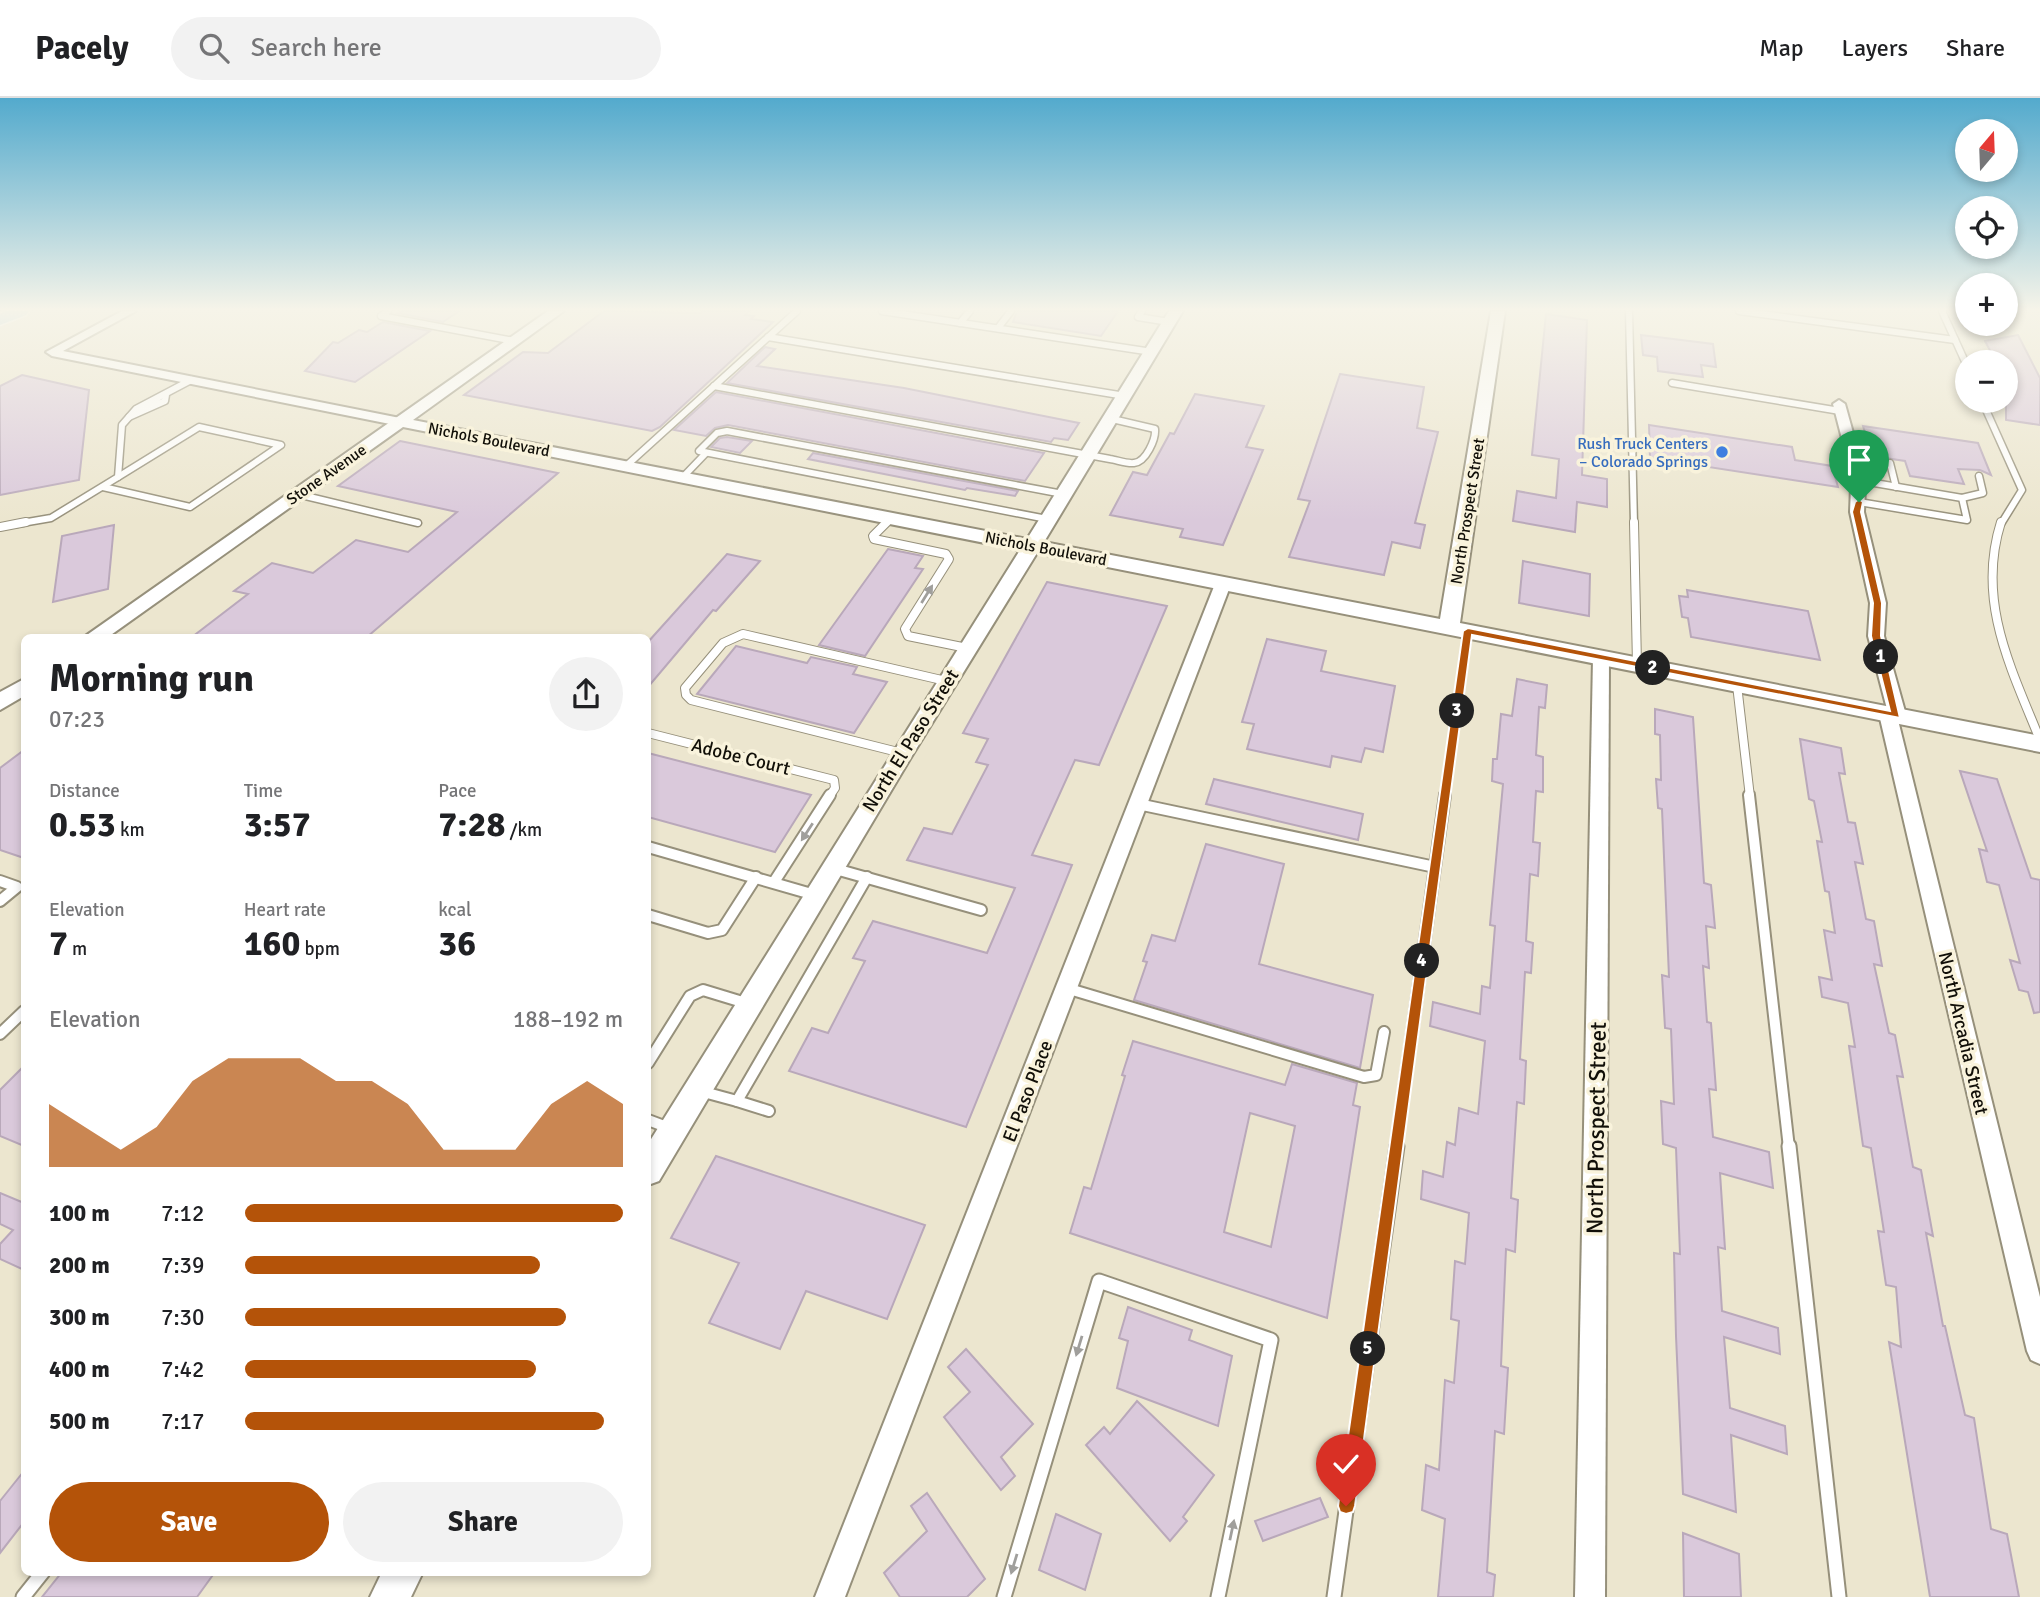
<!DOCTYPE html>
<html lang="en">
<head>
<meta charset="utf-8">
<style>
	:root { --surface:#fff; --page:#f2f2f2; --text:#202124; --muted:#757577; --line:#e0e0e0; --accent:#b45309 }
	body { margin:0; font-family:Signika,sans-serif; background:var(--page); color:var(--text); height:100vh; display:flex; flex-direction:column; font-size:26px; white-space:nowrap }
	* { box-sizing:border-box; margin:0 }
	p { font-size:23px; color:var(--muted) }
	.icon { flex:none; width:38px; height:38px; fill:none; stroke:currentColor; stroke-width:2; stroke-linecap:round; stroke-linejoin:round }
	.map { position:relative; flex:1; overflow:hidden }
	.details { position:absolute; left:21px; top:536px; width:630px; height:942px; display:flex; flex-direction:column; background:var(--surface); border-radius:10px; box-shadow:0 4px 10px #0003 }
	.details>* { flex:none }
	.needle { width:46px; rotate:19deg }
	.fabs { position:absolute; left:1955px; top:21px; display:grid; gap:14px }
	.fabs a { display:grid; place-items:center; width:63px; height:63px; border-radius:50%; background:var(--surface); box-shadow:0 4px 10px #0003; font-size:35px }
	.pin { position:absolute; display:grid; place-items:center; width:60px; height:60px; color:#fff; margin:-72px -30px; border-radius:50% 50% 50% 0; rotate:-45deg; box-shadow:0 0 7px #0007 }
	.pin .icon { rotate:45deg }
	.km { position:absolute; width:35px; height:35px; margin:-18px; border-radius:50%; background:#222; color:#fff; font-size:19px; line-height:35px; text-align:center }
	.round { display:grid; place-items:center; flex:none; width:74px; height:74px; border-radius:37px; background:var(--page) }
	.overview { display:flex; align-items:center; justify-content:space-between; height:119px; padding:0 28px }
	h1 { font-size:38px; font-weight:700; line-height:52px }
	.figures { display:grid; grid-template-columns:repeat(3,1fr); gap:10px; height:119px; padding:7px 28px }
	.figures div { display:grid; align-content:center }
	.figures b { font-size:35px; font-weight:700 }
	.figures small { font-size:19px; font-weight:400 }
	.figures p { font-size:19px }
	.chart { height:196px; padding:14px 28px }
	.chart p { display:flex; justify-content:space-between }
	.chart svg { width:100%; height:126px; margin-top:7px; fill:var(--accent); opacity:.7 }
	.action { display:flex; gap:14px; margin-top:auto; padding:14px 28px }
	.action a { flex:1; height:80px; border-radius:42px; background:var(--accent); color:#fff; font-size:28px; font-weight:700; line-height:80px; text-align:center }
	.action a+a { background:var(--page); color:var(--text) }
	ul { padding:0 28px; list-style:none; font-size:23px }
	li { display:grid; grid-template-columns:112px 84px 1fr; align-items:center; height:52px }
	li i { height:18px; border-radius:9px; background:var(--accent) }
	header { display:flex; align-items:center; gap:42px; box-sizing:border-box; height:98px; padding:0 35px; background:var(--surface); border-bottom:2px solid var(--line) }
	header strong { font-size:33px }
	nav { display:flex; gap:38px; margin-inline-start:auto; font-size:24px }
	.search { width:490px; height:63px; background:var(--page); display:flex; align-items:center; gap:18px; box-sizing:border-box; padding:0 24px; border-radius:38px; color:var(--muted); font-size:26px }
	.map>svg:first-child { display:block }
</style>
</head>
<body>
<header>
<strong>Pacely</strong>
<div class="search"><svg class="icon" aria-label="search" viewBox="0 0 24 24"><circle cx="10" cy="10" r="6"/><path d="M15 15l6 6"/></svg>Search here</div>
<nav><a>Map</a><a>Layers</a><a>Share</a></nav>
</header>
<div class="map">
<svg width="2040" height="1499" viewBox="0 0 2040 1499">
	<rect width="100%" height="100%" fill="#ece6cf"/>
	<!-- building -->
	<g fill="#dac9db" stroke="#b9a8ba" stroke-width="2" fill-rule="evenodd">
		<polygon points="402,213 459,213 443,224 398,215"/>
		<polygon points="604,213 700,215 703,213 749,213 745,217 754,218 751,221 773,224 660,329 652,333 464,297 523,254 548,255"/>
		<polygon points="1017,213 1118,213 1101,238 1013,224"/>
		<polygon points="1546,216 1587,222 1582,377 1607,381 1607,409 1577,404 1575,434 1513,423 1517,393 1556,400 1559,361 1532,357"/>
		<polygon points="383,224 430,233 355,284 305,273 333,244 338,245 359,232 367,234"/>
		<polygon points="1641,237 1713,246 1716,269 1701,267 1703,279 1658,273 1657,259 1643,257"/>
		<polygon points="2018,237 2040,280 2040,327 2006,322 2006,264 1996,264 1985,243"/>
		<polygon points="765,249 775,251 757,268 904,290 1079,325 1068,342 1054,340 1051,344 727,285"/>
		<polygon points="1340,276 1424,289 1417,330 1438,334 1415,425 1425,427 1420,450 1392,444 1384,477 1289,459 1310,403 1298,401"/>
		<polygon points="22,277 89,292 79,382 0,397 0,288"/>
		<polygon points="716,294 1044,355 1025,383 728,327 715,330 706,338 674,332"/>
		<polygon points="1195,296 1264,308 1246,349 1263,352 1223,447 1180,439 1183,431 1110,417 1133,374 1147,377 1170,335 1174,336"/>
		<polygon points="1649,327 1792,349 1795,362 1832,368 1838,389 1650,360"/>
		<polygon points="1863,328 1978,345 1991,377 1980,372 1958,371 1964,386 1910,378 1905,363 1872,358"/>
		<polygon points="727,339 752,343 740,355 711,349 720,340"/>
		<polygon points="400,343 558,375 367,539 192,539 248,496 234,493 272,465 313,475 356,442 408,454 457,414 338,388"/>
		<polygon points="813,355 1018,393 1015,398 967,390 965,392 808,361"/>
		<polygon points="114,427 108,491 53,504 62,438"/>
		<polygon points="888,451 923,458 915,470 923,471 865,558 819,547"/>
		<polygon points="727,456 760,463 716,513 713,512 648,589 648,544"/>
		<polygon points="1523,463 1590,476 1589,518 1519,505"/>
		<polygon points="1047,484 1167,508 1099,667 1075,662 1032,757 1072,767 966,1029 789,973 812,930 828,935 865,863 853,860 873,823 987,855 1015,790 907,762 924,730 952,736 988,667 976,664 988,641 963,635"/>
		<polygon points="1687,492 1808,513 1820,562 1691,539 1688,520 1682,519 1679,498 1688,499"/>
		<polygon points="1267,541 1326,553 1321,573 1395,588 1383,654 1365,650 1361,664 1332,658 1330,669 1247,651 1254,626 1242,624"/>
		<polygon points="736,548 807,565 811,559 857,569 853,576 887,584 854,635 697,596"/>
		<polygon points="1517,581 1547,587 1545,610 1539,609 1536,657 1543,659 1543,694 1536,693 1533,744 1540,745 1538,778 1530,776 1526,843 1533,845 1531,875 1525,874 1520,961 1526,963 1524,1006 1517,1004 1511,1100 1518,1102 1515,1154 1506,1151 1501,1268 1508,1270 1504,1336 1495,1333 1487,1474 1495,1477 1493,1499 1438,1499 1445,1421 1422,1412 1426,1367 1439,1372 1445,1282 1454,1285 1459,1223 1451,1221 1455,1163 1465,1166 1469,1115 1421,1101 1423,1073 1443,1079 1447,1044 1455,1047 1459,1010 1478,1016 1485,943 1430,928 1433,904 1480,916 1482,888 1490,890 1495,828 1490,827 1503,686 1492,683 1493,661 1497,661 1501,616 1512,618"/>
		<polygon points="1655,611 1693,619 1704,785 1711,787 1715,830 1706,828 1709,870 1703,868 1707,924 1711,925 1716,992 1709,991 1713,1039 1769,1054 1773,1090 1720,1075 1725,1151 1718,1149 1722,1213 1778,1230 1780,1256 1724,1239 1730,1310 1785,1328 1787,1356 1731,1337 1736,1414 1683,1396 1676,1238 1674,1155 1680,1156 1676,1050 1663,1046 1661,1003 1674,1006 1671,931 1665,930 1662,877 1669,879 1662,711 1658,710 1656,681 1661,682 1660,637 1655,636"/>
		<polygon points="1800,641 1841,650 1845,676 1839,675 1848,724 1855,725 1863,766 1855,764 1866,821 1874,823 1882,868 1874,866 1889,935 1895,937 1903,979 1897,978 1913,1069 1921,1072 1933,1138 1926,1135 1943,1228 1945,1228 1965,1317 1974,1320 1991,1431 2007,1436 2019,1499 1930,1499 1889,1244 1901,1249 1896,1189 1886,1187 1878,1133 1884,1134 1871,1050 1863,1048 1849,948 1855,949 1848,905 1822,899 1819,879 1832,882 1824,832 1835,835 1829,794 1825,793 1817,743 1822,744 1814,703 1809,701"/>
		<polygon points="24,652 24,760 0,752 0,670"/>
		<polygon points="648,655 811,697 775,754 648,719"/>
		<polygon points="1960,673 1997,681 2031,780 2040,782 2040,914 2034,915 2028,894 2019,892 2010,862 2020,865 1999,787 1987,784 1979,751 1987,753"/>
		<polygon points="1214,681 1363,716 1358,742 1206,706"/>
		<polygon points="1206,746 1284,766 1259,866 1373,897 1360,970 1134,902 1147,864 1143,863 1152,837 1175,843"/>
		<path d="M1133,943l152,44 7,-21 65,19 -4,22 7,2 -33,211 -257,-85 14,-46 7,2 34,-113 -3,-1zM1250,1015l45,13 -24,121 -47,-15z"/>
		<polygon points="24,968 24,1048 0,1038 0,992"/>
		<polygon points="716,1058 925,1127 887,1221 806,1193 780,1251 709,1225 739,1165 671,1140"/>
		<polygon points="0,1095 24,1105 24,1172 0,1161 0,1146 13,1132 0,1126"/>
		<polygon points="1128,1209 1192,1232 1189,1242 1232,1258 1218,1328 1117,1290 1128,1243 1119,1240"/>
		<polygon points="966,1251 1033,1326 1001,1359 1015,1378 1001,1392 944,1319 970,1294 948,1269"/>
		<polygon points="1137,1303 1214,1377 1183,1419 1187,1423 1170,1443 1086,1347 1104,1329 1110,1336"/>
		<polygon points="24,1373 24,1424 0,1455 0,1403"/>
		<polygon points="927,1395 985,1481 967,1499 900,1499 884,1475 927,1433 911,1408"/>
		<polygon points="1320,1400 1328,1419 1263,1443 1255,1423"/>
		<polygon points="1056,1416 1101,1436 1085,1492 1039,1472"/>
		<polygon points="1683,1435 1739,1456 1741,1499 1684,1499"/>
		<polygon points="62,1474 215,1474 197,1499 42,1499"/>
	</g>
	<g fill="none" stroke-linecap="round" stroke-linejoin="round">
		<defs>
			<g id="service-far3">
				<polyline points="388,213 381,218 514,243"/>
				<polyline points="882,213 1152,254"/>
				<polyline points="1142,213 1138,219 1169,224"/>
				<polyline points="1629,213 1634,426"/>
				<polyline points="1739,213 1955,242"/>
				<polyline points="1942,213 1967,268"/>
				<polyline points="960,225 970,213"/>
				<polyline points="998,230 1011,213"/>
				<polyline points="768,239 1125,298"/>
				<polyline points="1672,285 1840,313"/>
				<path d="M714,288l396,73c7,1 17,5 24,4 12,-1 22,-24 21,-34l-47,-11"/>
				<polyline points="166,297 165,303 129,319 136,311 191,282"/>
				<polyline points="1982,303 2022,392 2001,426"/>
				<polyline points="1890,365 1896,389"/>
				<polyline points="626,368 797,213"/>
				<polyline points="683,379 706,355"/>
				<polyline points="1857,382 1962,400 1967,422 1859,404"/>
				<polyline points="103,389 190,409 281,347 199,329 118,379"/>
				<polyline points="297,396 418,425"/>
				<polyline points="1962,400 1983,395 1979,378"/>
				<polyline points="1047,421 699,353 717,335 727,333 1063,396"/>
				<polyline points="16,426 51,420 118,379 122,327 129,319"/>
				<polyline points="885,426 891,420"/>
			</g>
			<g id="service-far2">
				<polyline points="887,424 873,438 874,441 946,456 949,461 905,531 908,538 967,550"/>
				<polyline points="1634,424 1637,567"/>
				<path d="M2001,424c-25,79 10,146 39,218"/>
				<polyline points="0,429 26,424"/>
				<polyline points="1737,587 1750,699"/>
				<polyline points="648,635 834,682 835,690 829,699"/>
				<polyline points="902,655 691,602 686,597 685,590 723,545 743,536 946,583"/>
				<polyline points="1445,699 1468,533"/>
			</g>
			<g id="service-far1">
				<polyline points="1749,697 1789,1050"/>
				<polyline points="1138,706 1435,769"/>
				<polyline points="648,749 815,797"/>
				<polyline points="832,770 981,812"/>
				<polyline points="0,783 17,789 0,803"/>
				<polyline points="774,784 830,697"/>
				<polyline points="648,817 708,835 722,832 756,779"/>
				<polyline points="1066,890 1364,979 1376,977 1384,934"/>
				<polyline points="0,936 24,913"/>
				<polyline points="648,965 690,898 703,892 749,906"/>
				<polyline points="700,993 737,1003"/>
				<polyline points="769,1013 737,1003 867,779"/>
				<polyline points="648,1022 672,1031"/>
				<polyline points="1396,1050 1445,697"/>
			</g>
			<g id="service">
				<polyline points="1789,1048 1839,1499"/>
				<polyline points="23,1499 43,1474"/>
				<polyline points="1004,1499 1099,1183 1271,1242 1218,1499"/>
				<polyline points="1334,1499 1397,1048"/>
			</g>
			<g id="minor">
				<polygon points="122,213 136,213 63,253 400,320 406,324 400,328 52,258 46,254"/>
				<polygon points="1839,302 1845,306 1860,360 1865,389 1864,414 1886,505 1884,538 1906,617 1898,622 2040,1199 2040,1266 2031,1262 2027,1253 1879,616 1887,611 1868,538 1870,505 1850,414 1851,389 1847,360 1833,306"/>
				<polygon points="1223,481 1231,486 845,1499 815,1499 1215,486"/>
				<polygon points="1601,555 1609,560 1605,1499 1575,1499 1593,560"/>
			</g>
			<g id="tertiary">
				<polygon points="548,213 564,213 413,322 1027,441 1169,213 1183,213 1044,444 1440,521 1491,213 1505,213 1460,525 2040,638 2040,654 1037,455 910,661 659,1083 648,1087 648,1046 1020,452 403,329 108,539 84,539"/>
				<polygon points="24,581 24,598 0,612 0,594"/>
				<polygon points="382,1474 423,1474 411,1499 370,1499"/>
			</g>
			<polygon id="primary" points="6,213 29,213 26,217 0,227 0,216"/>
		</defs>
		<!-- service-far3 casing -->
		<use href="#service-far3" stroke="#96907b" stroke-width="9"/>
		<!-- service-far2 casing -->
		<use href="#service-far2" stroke="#96907b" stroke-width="10"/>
		<!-- service-far1 casing -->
		<use href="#service-far1" stroke="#96907b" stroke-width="14"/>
		<!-- service casing -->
		<use href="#service" stroke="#96907b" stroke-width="17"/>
		<!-- minor casing -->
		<use href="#minor" stroke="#96907b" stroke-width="4"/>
		<!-- tertiary casing -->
		<use href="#tertiary" stroke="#96907b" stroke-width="4"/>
		<!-- primary casing -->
		<use href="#primary" stroke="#fff" stroke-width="3"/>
		<!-- service-far3 -->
		<use href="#service-far3" stroke="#fff" stroke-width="6"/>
		<!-- service-far2 -->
		<use href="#service-far2" stroke="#fff" stroke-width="8"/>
		<!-- service-far1 -->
		<use href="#service-far1" stroke="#fff" stroke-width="10"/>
		<!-- service -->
		<use href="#service" stroke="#fff" stroke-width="13"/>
		<!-- minor -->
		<use href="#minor" fill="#fff" fill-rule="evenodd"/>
		<!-- tertiary -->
		<use href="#tertiary" fill="#fff" fill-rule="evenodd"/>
		<!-- primary -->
		<use href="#primary" fill="#a4d1ec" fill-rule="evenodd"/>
	</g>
	<!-- one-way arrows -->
	<defs><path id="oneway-solid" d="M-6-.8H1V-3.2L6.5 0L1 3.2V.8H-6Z" transform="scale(1.75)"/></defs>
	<g fill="#a09f9c">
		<use href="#oneway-solid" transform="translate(927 496) rotate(-58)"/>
		<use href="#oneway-solid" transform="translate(807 734) rotate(123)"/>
		<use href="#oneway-solid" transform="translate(1079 1248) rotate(107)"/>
		<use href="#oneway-solid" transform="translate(1232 1432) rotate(-78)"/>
		<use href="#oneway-solid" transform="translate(1014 1466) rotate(107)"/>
	</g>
	<!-- sky -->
	<linearGradient id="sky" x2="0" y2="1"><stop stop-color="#53aacd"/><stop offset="0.5" stop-color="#f6f4e9"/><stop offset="1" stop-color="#f6f4e9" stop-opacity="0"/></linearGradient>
	<rect width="2040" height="423" fill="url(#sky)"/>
	<!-- route -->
	<polygon fill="#b45309" stroke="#fff" stroke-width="2" points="1859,401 1863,404 1861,414 1882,505 1881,538 1900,620 1472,537 1355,1408 1353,1414 1346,1416 1340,1414 1338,1408 1463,533 1468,530 1890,613 1871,538 1873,505 1852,414 1855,404"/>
	<!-- markers -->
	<circle fill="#3f7fe0" stroke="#f9f3dc" stroke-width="2.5" cx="1722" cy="354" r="7"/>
	<g text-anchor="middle" stroke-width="7" stroke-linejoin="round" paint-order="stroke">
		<!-- far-street labels -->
		<g font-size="16" fill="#110f08" stroke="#f9f3dc">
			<text transform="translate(489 341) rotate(11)" y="6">Nichols Boulevard</text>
			<text transform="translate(326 376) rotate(-35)" y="6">Stone Avenue</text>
			<text transform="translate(1467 413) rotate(-81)" y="6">North Prospect Street</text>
			<text transform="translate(1046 450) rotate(11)" y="6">Nichols Boulevard</text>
		</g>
		<!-- far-shop labels -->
		<g font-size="16" fill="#366cbe" stroke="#f9f3dc" text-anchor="end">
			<text x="1708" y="351">Rush Truck Centers<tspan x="1708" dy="18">– Colorado Springs</tspan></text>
		</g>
		<!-- street labels -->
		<g font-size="19" fill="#110f08" stroke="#f9f3dc">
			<text transform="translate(910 642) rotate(-58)" y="7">North El Paso Street</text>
			<text transform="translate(741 658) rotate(14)" y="7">Adobe Court</text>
			<text transform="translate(1964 935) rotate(77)" y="7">North Arcadia Street</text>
			<text transform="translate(1027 993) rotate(-69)" y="7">El Paso Place</text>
		</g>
		<!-- near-street labels -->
		<g font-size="23" fill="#110f08" stroke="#f9f3dc">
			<text transform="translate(1596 1030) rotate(-89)" y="8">North Prospect Street</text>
		</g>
	</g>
</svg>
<div class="fabs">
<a><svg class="needle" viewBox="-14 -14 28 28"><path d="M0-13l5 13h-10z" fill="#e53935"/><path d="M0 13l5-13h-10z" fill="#757577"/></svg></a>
<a><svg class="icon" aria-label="locate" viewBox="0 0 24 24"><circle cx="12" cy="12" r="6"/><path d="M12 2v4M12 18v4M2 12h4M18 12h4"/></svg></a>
<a>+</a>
<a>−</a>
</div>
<div class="pin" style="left:1859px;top:404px;background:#1e9e55"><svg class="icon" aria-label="arrive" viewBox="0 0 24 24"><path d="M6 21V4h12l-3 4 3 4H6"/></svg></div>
<div class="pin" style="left:1346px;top:1408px;background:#d93025"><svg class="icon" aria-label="check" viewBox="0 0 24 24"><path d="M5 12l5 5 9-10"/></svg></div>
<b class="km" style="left:1881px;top:559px">1</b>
<b class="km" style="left:1653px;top:570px">2</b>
<b class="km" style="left:1457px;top:613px">3</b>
<b class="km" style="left:1422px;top:863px">4</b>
<b class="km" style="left:1368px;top:1251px">5</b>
<section class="details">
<div class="overview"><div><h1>Morning run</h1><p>07:23</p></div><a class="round"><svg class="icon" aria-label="share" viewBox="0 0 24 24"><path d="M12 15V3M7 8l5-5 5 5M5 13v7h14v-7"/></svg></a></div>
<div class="figures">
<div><p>Distance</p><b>0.53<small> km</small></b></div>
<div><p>Time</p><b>3:57</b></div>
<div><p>Pace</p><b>7:28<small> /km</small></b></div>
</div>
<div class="figures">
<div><p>Elevation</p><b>7<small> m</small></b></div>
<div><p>Heart rate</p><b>160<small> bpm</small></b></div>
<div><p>kcal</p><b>36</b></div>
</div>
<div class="chart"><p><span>Elevation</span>188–192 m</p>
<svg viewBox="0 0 160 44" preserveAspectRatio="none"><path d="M0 44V22L10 30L20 38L30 30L40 14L50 6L60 6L70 6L80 14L90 14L100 22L110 38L120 38L130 38L140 22L150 14L160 22V44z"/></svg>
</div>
<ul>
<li><b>100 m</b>7:12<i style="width:100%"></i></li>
<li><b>200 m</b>7:39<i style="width:78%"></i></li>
<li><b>300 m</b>7:30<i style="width:85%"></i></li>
<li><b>400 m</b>7:42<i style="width:77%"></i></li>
<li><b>500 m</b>7:17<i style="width:95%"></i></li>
</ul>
<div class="action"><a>Save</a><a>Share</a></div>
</section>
</div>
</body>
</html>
